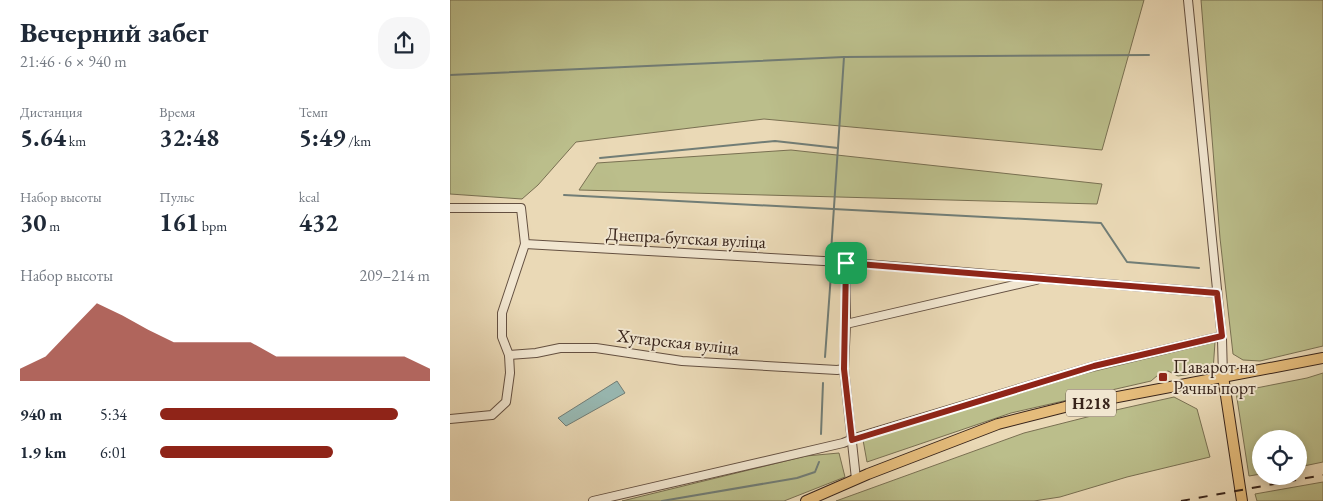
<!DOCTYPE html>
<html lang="ru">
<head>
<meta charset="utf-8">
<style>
	:root { --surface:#fff; --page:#f6f6f7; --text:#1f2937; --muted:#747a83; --accent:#8f2418 }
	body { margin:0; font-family:"EB Garamond",serif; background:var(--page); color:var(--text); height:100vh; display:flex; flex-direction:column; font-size:19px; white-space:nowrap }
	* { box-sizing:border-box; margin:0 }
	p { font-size:16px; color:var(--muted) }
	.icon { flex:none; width:28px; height:28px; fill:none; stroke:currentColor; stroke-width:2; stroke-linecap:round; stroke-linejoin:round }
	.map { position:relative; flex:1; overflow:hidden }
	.sheet { display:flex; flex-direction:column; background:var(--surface); width:450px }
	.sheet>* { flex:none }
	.controls { position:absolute; left:802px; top:430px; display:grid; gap:10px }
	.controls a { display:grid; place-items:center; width:55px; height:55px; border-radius:50%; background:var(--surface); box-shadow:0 2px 8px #0003; font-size:25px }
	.pin { position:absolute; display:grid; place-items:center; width:42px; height:42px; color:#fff; margin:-21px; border-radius:10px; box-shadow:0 2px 8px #0006 }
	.round { display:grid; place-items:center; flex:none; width:52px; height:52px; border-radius:20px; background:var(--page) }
	.headline { display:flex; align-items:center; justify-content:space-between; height:85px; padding:0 20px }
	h1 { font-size:28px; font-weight:700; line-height:38px }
	.stats { display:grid; grid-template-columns:repeat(3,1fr); gap:8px; height:85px; padding:5px 20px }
	.stats div { display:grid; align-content:center }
	.stats b { font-size:25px; font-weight:700 }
	.stats small { font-size:14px; font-weight:400 }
	.stats p { font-size:14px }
	.chart { height:140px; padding:10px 20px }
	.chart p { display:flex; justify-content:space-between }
	.chart svg { width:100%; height:90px; margin-top:5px; fill:var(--accent); opacity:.7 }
	ul { padding:0 20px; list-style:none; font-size:16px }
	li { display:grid; grid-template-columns:80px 60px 1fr; align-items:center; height:38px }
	li i { height:12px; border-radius:6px; background:var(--accent) }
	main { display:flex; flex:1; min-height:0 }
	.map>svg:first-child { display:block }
</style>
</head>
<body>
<main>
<section class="sheet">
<div class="headline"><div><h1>Вечерний забег</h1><p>21:46 · 6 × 940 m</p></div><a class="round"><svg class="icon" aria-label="share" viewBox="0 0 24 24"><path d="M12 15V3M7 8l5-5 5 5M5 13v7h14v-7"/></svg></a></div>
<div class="stats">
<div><p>Дистанция</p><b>5.64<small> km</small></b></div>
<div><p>Время</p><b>32:48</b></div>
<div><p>Темп</p><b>5:49<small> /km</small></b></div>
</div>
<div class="stats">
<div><p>Набор высоты</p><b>30<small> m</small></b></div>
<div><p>Пульс</p><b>161<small> bpm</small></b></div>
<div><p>kcal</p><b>432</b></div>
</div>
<div class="chart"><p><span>Набор высоты</span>209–214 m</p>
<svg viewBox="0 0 160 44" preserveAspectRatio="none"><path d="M0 44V38L10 32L20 19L30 6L40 12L50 19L60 25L70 25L80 25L90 25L100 32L110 32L120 32L130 32L140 32L150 32L160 38V44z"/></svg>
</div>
<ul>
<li><b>940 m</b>5:34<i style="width:88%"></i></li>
<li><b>1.9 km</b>6:01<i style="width:64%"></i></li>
</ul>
</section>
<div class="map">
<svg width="873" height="501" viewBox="0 0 873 501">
	<rect width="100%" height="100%" fill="#ead9b6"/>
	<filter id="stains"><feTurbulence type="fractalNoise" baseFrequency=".004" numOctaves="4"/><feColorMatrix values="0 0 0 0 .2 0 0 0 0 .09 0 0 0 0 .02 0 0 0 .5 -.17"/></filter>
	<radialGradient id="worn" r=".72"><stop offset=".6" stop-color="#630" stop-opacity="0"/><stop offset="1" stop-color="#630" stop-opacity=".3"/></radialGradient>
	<!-- green -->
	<g fill="#bbbe8b" stroke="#797052">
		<polygon points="0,0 694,0 652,150 314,119 126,142 88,185 72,199 0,194"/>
		<polygon points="751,0 873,0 873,346 810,361 793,360 783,354 770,238"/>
		<polygon points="341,150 652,184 647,204 129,190 147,163"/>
		<polygon points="765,342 763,371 728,376 718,371 708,375 701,381 561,413 417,462 413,440 587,385"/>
		<polygon points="873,373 873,462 849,467 849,439 811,439 811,474 799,476 786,392 857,378"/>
		<polygon points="724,397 747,409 760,457 677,477 610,497 584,501 386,501 574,433 657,412"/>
		<polygon points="389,453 395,477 334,501 172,501 356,456"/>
		<polygon points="873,482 873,501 807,501 805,494"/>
	</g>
	<!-- water -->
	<polygon fill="#98b9b3" stroke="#717d76" points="167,381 175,393 116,426 108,418"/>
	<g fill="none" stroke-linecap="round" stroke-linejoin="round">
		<!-- stream -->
		<g stroke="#717d76" stroke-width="2">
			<polyline points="0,75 394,57 699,55"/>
			<polyline points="150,158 325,141 388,148"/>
			<polyline points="114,195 651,223 677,262 749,268"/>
			<polyline points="381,252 394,57"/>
			<polyline points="375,357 381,274"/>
			<polyline points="371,434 373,383"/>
			<polyline points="212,501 347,478 365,472 369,462"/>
		</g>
		<defs>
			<g id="minor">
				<polyline points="738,0 772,339 773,376"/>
				<polyline points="0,208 71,208 75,244 391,262 767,293"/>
				<polyline points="396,324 396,263"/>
				<polyline points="59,355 86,353 110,348 146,348 232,361 387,370 394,369"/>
				<polyline points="0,419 42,415 56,402 60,373 59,355 52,337 52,313 75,244"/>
				<polyline points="406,479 394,369 396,324 586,280"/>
				<polyline points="143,501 393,443 408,437 644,366 772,336"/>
			</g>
			<g id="major">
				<polyline points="773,376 792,501"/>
				<polyline points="356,501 418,474 548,424 615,407 873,358"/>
			</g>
		</defs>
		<!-- minor casing -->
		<use href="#minor" stroke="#645041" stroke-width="10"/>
		<!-- major casing -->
		<use href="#major" stroke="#37231a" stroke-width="12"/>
		<!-- minor -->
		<use href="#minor" stroke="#f1e6d0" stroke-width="8"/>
		<!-- major -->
		<use href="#major" stroke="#e5bc7b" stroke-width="10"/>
		<!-- rail -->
		<polyline stroke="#37231a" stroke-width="2" stroke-dasharray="9 9" stroke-linecap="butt" points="731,501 873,475"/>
	</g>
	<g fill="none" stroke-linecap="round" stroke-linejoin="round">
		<defs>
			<polygon id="route" points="396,263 767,293 772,336 644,366 402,440 394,369"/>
		</defs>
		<!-- route casing -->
		<use href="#route" stroke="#fff" stroke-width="10"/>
		<!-- route -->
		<use href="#route" stroke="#8f2418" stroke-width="6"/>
	</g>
	<!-- markers -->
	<rect fill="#8f2418" stroke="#f1e6d0" stroke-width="2" x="708" y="372" width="10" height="10" rx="2.5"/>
	<g text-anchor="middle" stroke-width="4" stroke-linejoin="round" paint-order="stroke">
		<!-- shield labels -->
		<rect fill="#f1e6d0" stroke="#6f5e51" stroke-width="1" x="616" y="389.5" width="50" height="27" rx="4"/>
		<g font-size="16" font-weight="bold" fill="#37231a">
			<text x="641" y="409">Н218</text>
		</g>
		<!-- street labels -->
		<g font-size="18" fill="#37231a" stroke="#f1e6d0">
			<text transform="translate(236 238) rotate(3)" y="6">Днепра-бугская вуліца</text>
			<text transform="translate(228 342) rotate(6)" y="6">Хутарская вуліца</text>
		</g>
		<!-- poi labels -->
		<g font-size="18" fill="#37231a" stroke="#f1e6d0" text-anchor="start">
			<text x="723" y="373">Паварот на<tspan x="723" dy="21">Рачны порт</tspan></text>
		</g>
	</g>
	<rect width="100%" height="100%" filter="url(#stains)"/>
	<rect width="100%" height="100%" fill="url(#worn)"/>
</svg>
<div class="controls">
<a><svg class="icon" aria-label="locate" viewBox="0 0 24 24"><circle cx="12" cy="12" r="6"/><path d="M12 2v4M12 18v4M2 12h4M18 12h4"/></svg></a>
</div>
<div class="pin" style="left:396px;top:263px;background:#1e9e55"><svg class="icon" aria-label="arrive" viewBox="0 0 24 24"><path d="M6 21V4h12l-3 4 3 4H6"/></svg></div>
</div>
</main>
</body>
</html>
